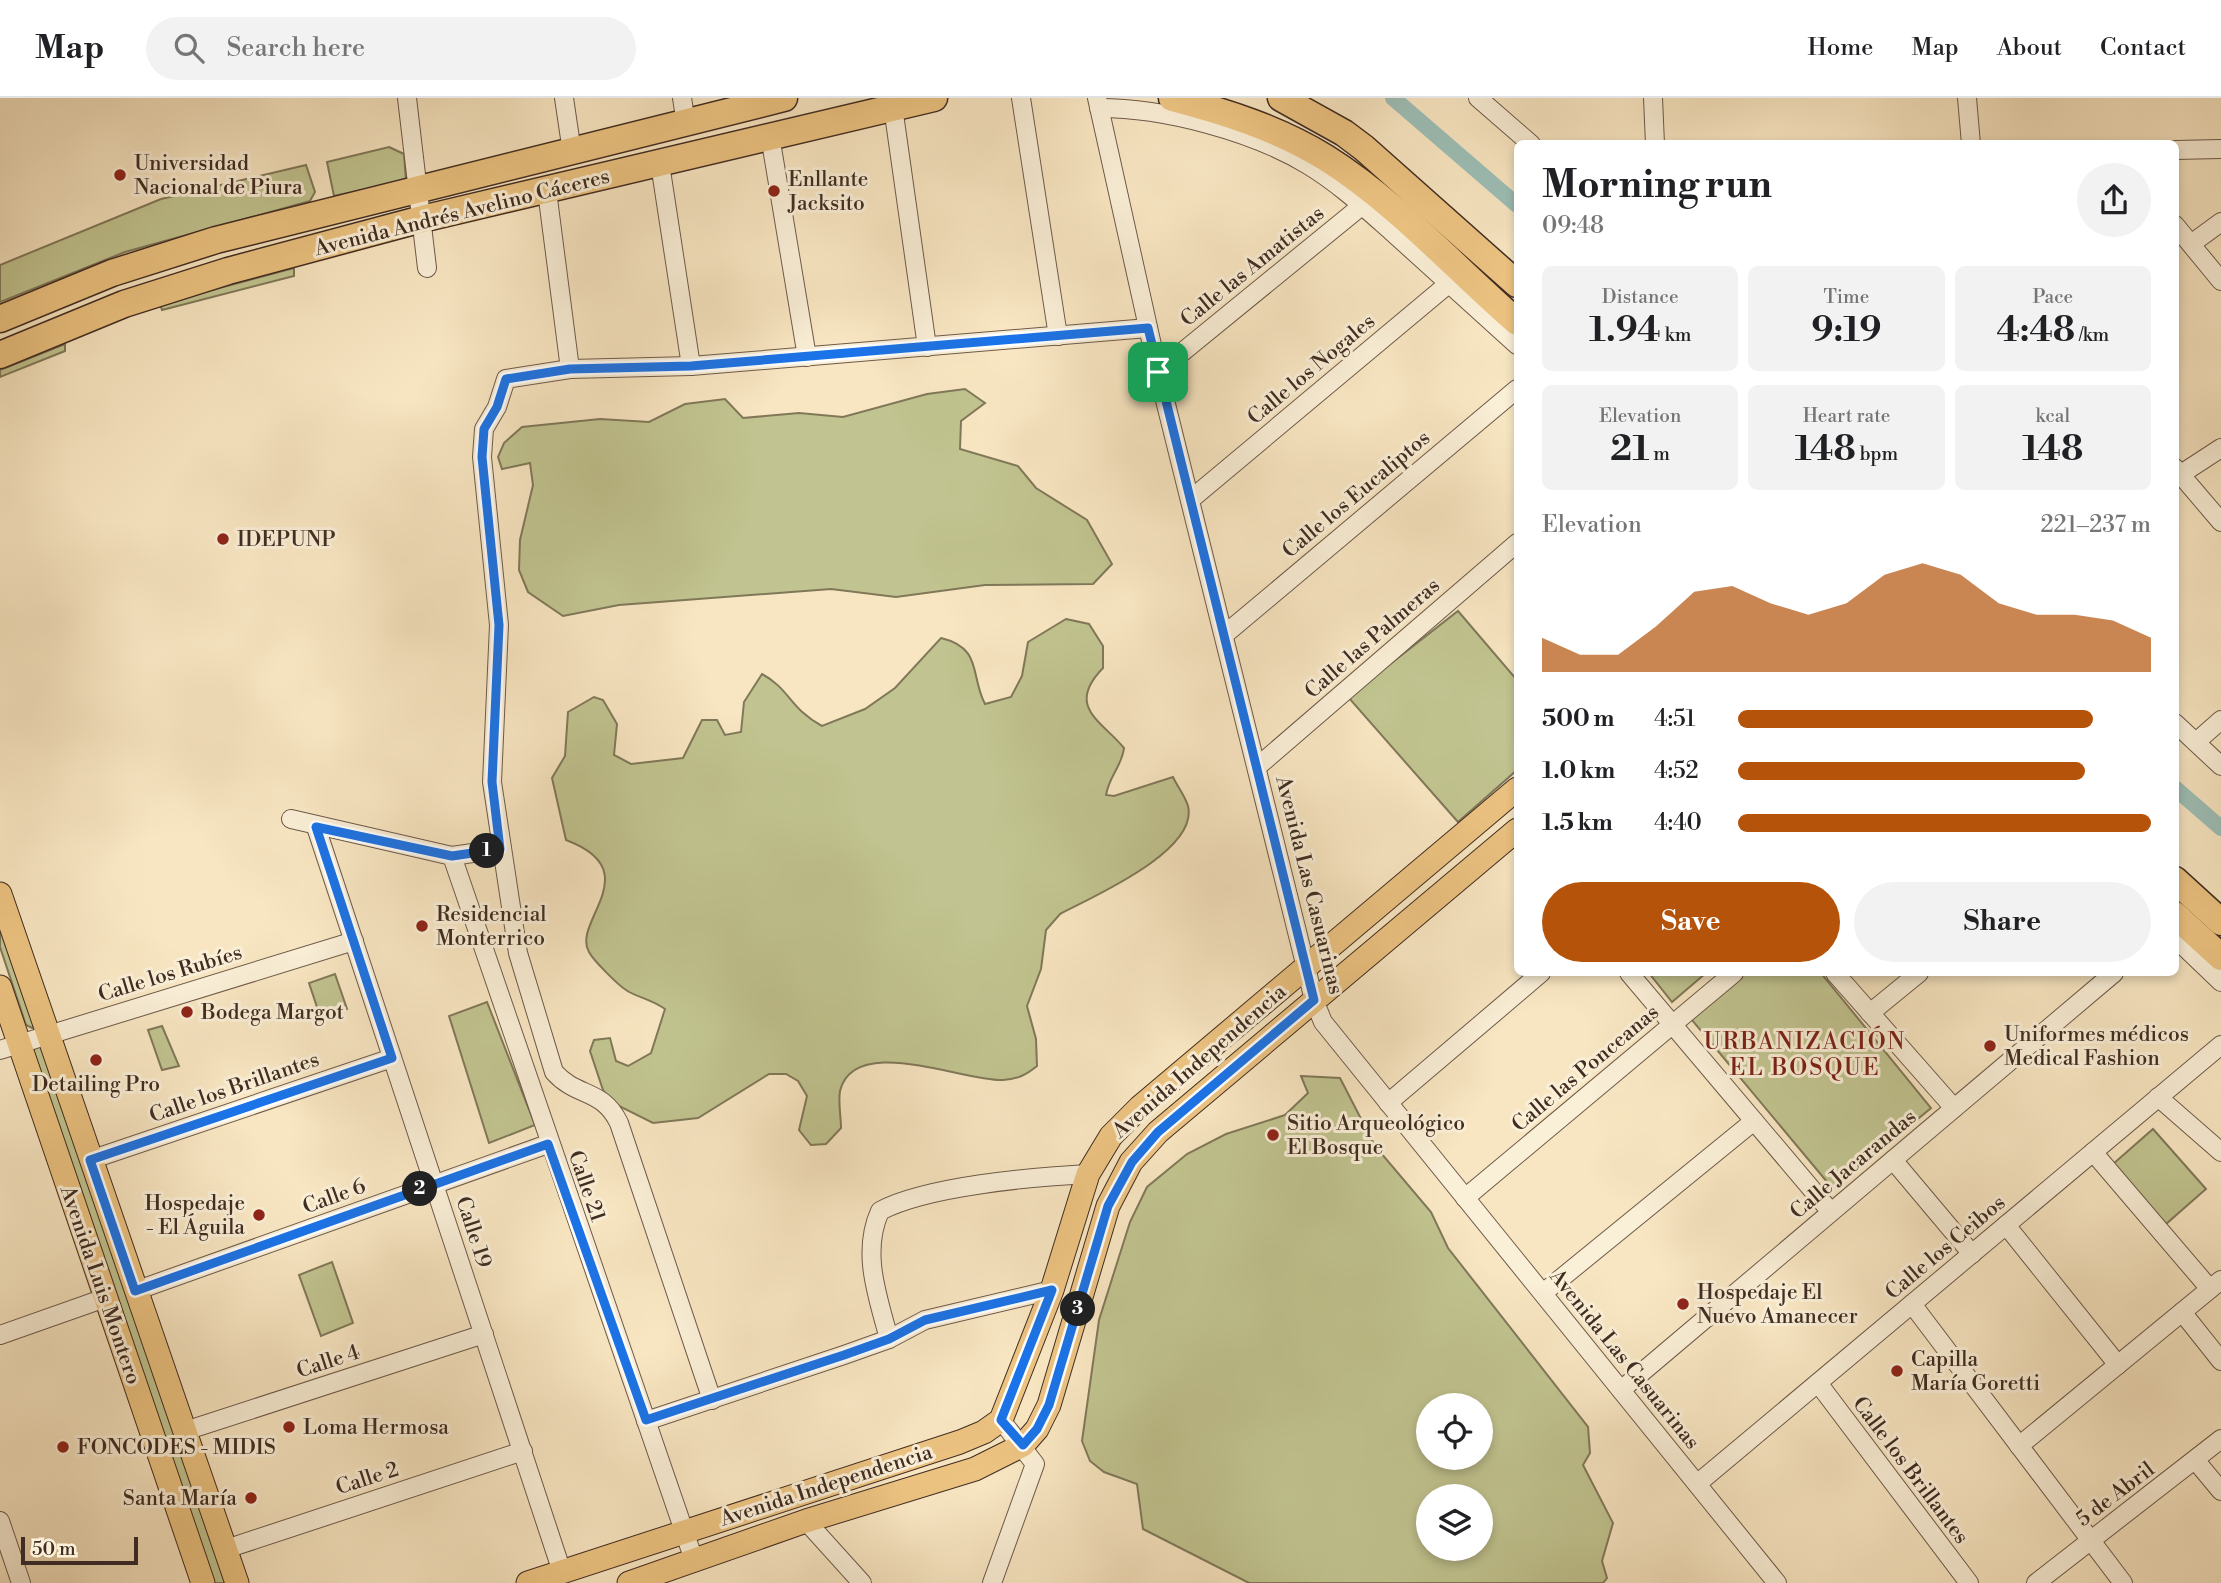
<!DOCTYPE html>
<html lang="en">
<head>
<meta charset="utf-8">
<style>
	:root { --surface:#fff; --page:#f2f2f2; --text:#202124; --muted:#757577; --line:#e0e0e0; --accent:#b45309 }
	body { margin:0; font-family:"Libre Bodoni",serif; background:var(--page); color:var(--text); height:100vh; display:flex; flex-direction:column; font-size:26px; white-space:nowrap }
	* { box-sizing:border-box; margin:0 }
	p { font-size:23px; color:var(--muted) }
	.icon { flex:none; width:38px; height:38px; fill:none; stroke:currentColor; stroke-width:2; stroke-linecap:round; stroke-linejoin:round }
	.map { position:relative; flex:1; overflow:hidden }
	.panel { position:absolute; left:1514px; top:42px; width:665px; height:836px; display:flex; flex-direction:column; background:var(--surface); border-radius:10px; box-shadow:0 4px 10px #0003 }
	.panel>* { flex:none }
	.controls { position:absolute; left:1416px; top:1295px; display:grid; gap:14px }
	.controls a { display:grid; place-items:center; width:77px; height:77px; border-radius:50%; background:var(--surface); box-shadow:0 4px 10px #0003; font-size:35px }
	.scale { position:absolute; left:21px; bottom:18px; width:117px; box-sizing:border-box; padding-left:7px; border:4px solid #402c22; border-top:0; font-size:19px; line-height:24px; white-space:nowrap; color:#402c22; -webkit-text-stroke:5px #faefd7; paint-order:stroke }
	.pin { position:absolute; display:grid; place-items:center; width:60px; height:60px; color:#fff; margin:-30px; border-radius:14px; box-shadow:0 4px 10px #0006 }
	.km { position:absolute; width:35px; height:35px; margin:-18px; border-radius:50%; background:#222; color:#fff; font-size:19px; line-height:35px; text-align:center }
	.round { display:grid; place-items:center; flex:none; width:74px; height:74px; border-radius:37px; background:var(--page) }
	.summary { display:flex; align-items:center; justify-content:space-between; height:119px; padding:0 28px }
	h1 { font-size:38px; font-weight:800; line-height:52px }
	.metrics { display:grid; grid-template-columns:repeat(3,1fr); gap:10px; height:119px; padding:7px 28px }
	.metrics div { display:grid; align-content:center; border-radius:10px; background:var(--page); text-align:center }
	.metrics b { font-size:35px; font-weight:800 }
	.metrics small { font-size:19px; font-weight:400 }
	.metrics p { font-size:19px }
	.chart { height:196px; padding:14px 28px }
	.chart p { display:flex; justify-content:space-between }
	.chart svg { width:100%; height:126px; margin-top:7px; fill:var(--accent); opacity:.7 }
	.primary-button { display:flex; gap:14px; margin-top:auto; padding:14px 28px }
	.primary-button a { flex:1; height:80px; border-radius:42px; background:var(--accent); color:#fff; font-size:28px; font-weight:800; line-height:80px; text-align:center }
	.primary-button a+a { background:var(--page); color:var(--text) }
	ul { padding:0 28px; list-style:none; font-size:23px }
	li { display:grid; grid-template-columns:112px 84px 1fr; align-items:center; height:52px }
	li i { height:18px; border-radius:9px; background:var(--accent) }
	header { display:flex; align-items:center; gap:42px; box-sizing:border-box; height:98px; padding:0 35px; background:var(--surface); border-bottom:2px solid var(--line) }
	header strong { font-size:33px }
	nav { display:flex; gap:38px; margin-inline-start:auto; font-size:24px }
	.search { width:490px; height:63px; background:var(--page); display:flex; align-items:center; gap:18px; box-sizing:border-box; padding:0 24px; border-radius:38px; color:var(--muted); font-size:26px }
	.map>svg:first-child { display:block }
</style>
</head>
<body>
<header>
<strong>Map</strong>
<div class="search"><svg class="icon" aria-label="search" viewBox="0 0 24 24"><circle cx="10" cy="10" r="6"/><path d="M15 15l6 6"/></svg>Search here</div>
<nav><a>Home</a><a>Map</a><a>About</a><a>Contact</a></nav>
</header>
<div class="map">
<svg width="2221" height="1485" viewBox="0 0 2221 1485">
	<rect width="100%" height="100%" fill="#f8e6c2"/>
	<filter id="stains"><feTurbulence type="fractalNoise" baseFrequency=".00286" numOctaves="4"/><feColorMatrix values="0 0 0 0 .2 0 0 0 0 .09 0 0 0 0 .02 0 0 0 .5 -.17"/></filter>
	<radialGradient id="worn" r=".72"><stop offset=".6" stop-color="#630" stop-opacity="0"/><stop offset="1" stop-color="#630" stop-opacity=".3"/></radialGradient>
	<!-- green -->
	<g fill="#c1c490" stroke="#807859" stroke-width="2" fill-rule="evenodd">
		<polygon points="389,49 404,56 406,83 334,98 327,64"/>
		<polygon points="306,67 315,94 310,103 125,154 0,204 0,167 161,101"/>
		<polygon points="294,170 294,178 162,212 160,206"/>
		<polygon points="65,246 65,253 0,279 0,272"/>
		<polygon points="965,291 985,305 961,323 960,351 1018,368 1036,390 1087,422 1112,466 1093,486 985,487 896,499 831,491 619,507 563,518 528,494 519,472 520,442 533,387 530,365 502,371 498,359 504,345 522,329 600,321 649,324 685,306 725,301 743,320 799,315 843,319 927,296"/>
		<polygon points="1458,513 1517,582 1517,672 1458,724 1348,599"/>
		<path d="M1066,521l23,5 14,22v22c-38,39 -1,53 21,80 -2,18 -15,28 -18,47l8,1 59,-19c4,9 12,19 15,29 11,45 -96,91 -128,108l-14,16 -5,39 -14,37 9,33 1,27c-11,9 -19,13 -34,14 -38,2 -149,-47 -163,11 -2,11 1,26 1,37l-15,16 -15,1 -12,-15 8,-34 -9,-15 -12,-7h-17l-71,44 -45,5 -40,-20 -10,-13 -13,-39 4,-11 16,-2 6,23 12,5 23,-13 14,-44c-14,-10 -29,-12 -39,-19 -8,-5 -33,-30 -37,-38 -18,-30 60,-81 -23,-112l-14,-62 13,-22 3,-44 26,-15 9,3 14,24 -3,31 17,9 52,-6 19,-38h15l8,15 16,-3 3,-30 18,-28c28,15 28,35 60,52l43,-17 30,-21 46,-50c42,10 29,38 44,66l26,-7 11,-21 6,-34z"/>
		<polygon points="0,812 37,922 32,930 26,927 0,849"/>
		<polygon points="1649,875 1706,875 1672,904"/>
		<polygon points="1739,875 1821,875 1931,1010 1833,1091 1687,916"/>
		<polygon points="335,876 347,911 321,921 309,885"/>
		<polygon points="487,904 535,1027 489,1045 449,918"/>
		<polygon points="162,928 179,968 162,972 148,932"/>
		<polygon points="43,947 227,1485 210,1485 32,950"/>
		<path d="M1301,978l39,2 35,68 56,66 17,36 140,179 2,26 -7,12 30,58 -11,38 5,17 -4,5h-354l-106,-54 -6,-45 -33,-12 -14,-11 -8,-20 17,-121 31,-98 17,-35 40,-33 39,-20 59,-19 23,-22zM1428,1307h52v53h-52zM1428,1398h52v53h-52z"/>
		<polygon points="2153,1031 2206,1091 2166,1126 2113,1066"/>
		<polygon points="332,1164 353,1225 321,1238 299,1177"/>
	</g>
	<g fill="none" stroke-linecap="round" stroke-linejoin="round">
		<!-- canal -->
		<g stroke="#9dbfb7" stroke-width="16">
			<polyline points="1393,0 1517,107"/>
			<polyline points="2175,690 2221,730"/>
		</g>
		<defs>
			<g id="minor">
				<polyline points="407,0 427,170"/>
				<polyline points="564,0 572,54"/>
				<polyline points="682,0 686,26"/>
				<polyline points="1021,0 1058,238"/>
				<polyline points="1097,0 1158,274 1314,902 1323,924 1777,1485"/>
				<polyline points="1478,0 1531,46"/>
				<polyline points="1653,0 1655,46"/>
				<polyline points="1967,0 1971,46"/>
				<polyline points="893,9 927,249"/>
				<path d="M1099,10c65,0 153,23 209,57 30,18 57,43 83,66 42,38 84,76 126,114"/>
				<polyline points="770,38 807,259"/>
				<polyline points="2175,52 2221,51"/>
				<polyline points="660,66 691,268"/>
				<polyline points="547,93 570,271"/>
				<polyline points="2175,127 2221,183"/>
				<polyline points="2191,146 2221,124"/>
				<polyline points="1158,274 1370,101"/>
				<polyline points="2175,370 2221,424"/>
				<polyline points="2175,380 2221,350"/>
				<polyline points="1190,402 1459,177"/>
				<polyline points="1224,537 1517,291"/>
				<polyline points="2175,625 2221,668"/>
				<polyline points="2196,644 2221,622"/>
				<polyline points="1257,669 1517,445"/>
				<polyline points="291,721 452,758 500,751"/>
				<polyline points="316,729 562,1474"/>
				<polyline points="452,758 694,1462"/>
				<polyline points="2175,840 2221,884"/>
				<polyline points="1629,875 1831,1114"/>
				<polyline points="1835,875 1954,1010"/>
				<polyline points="1870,915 1919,875"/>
				<polyline points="0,952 354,843"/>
				<polyline points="2158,999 2221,1054"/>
				<polyline points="1388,1005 1541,875"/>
				<polyline points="2093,1054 2210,1191"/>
				<polyline points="90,1062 392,960"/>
				<polyline points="1893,1062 1972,1156"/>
				<polyline points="1465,1100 1734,875"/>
				<polyline points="2006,1127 2118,1267"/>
				<polyline points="135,1193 548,1046"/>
				<polyline points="1543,1195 1754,1023"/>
				<polyline points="1912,1206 2123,1485"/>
				<polyline points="2182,1214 2221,1263"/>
				<polyline points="0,1237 105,1200"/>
				<path d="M889,1241c-11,-42 -28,-86 -9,-128 47,-25 153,-34 208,-37"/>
				<polyline points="1818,1285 1969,1485"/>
				<polyline points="1621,1292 2114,875"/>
				<path d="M712,1302l-93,-277c-17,-35 -42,-25 -65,-51l-36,-119 -26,-171 7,-157 -17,-168 2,-28 13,-22 9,-28 64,-10 121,-3 457,-38"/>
				<polyline points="646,1323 844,1257 889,1241 925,1222 1052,1192"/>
				<polyline points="185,1333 484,1236"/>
				<polyline points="2019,1348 2221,1182"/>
				<polyline points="2196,1363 2221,1393"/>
				<polyline points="1697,1386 2221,947"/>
				<polyline points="0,1423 21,1485"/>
				<polyline points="806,1423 862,1485"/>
				<polyline points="226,1451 523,1353"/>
				<polyline points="992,1485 1035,1366 1001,1322"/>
				<polyline points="2036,1485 2221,1341"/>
			</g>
			<g id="major">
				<polyline points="0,796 237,1485"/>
				<polyline points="0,889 203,1485"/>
				<polyline points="528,1485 960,1344 984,1334 1001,1322 1052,1192 1088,1076 1111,1038 1140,1009 1517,691"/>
				<polyline points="629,1485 806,1423 975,1371 1023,1347 1037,1331 1049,1307 1108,1108 1131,1064 1158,1034 1517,732"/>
			</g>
			<g id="highway">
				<path d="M1172,0c54,14 107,31 154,60 70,44 129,110 191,164"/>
				<polyline points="1281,0 1344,35 1364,50 1517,186"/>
				<polyline points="0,221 112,175 216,142 784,0"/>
				<polyline points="0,257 124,206 228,173 422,121 934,0"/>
				<polyline points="2175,782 2221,824"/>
				<polyline points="2175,817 2221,859"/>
			</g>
		</defs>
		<!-- minor casing -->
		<use href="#minor" stroke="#6e5a4a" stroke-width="20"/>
		<!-- major casing -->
		<use href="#major" stroke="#402c22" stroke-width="25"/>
		<!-- highway casing -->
		<use href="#highway" stroke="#402c22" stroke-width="29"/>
		<!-- minor -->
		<use href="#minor" stroke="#faefd7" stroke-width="18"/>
		<!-- major -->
		<use href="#major" stroke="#ecc381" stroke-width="23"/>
		<!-- highway -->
		<use href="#highway" stroke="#ecc381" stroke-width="26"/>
	</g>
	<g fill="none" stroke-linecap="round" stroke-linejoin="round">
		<defs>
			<polygon id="route" points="1148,230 1314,902 1158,1034 1132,1064 1108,1108 1049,1307 1037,1331 1023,1347 1001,1322 1052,1192 925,1222 889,1241 844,1257 646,1322 548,1046 135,1193 90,1062 392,960 316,729 452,758 500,751 492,684 499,527 482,359 484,331 497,309 506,281 570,271 691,268"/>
		</defs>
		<!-- route casing -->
		<use href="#route" stroke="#fff" stroke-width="14"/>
		<!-- route -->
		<use href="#route" stroke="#1a73e8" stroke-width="9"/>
	</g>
	<!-- markers -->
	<g fill="#8f2418" stroke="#faefd7" stroke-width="2.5">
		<circle cx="120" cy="77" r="7"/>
		<circle cx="774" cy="93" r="7"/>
		<circle cx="223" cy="441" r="7"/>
		<circle cx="422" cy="828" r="7"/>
		<circle cx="187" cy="914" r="7"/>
		<circle cx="1990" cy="948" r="7"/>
		<circle cx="96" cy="962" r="7"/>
		<circle cx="1273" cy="1037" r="7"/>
		<circle cx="259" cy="1117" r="7"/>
		<circle cx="1683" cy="1206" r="7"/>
		<circle cx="1897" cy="1273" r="7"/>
		<circle cx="289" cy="1329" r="7"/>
		<circle cx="63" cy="1349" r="7"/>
		<circle cx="251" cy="1400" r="7"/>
	</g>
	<g text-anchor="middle" stroke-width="6" stroke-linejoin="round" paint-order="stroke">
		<!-- poi labels -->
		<g font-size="21" fill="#402c22" stroke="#faefd7" text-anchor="start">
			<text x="134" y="72">Universidad<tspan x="134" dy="24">Nacional de Piura</tspan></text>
			<text x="788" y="88">Enllante<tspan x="788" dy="24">Jacksito</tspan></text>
			<text x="237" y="448">IDEPUNP</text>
			<text x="436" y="823">Residencial<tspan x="436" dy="24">Monterrico</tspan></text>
			<text x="201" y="921">Bodega Margot</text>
			<text x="2004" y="943">Uniformes médicos<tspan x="2004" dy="24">Medical Fashion</tspan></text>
			<text x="96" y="993" text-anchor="middle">Detailing Pro</text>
			<text x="1287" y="1032">Sitio Arqueológico<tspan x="1287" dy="24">El Bosque</tspan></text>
			<text x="245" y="1112" text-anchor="end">Hospedaje<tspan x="245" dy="24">- El Águila</tspan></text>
			<text x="1697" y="1201">Hospedaje El<tspan x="1697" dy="24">Nuevo Amanecer</tspan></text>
			<text x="1911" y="1268">Capilla<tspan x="1911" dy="24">María Goretti</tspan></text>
			<text x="303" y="1336">Loma Hermosa</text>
			<text x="77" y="1356">FONCODES - MIDIS</text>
			<text x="237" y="1407" text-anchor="end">Santa María</text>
		</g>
		<!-- street labels -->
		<g font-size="21" fill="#402c22" stroke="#faefd7">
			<text transform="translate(462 114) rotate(-14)" y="7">Avenida Andrés Avelino Cáceres</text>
			<text transform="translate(1252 168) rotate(-39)" y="7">Calle las Amatistas</text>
			<text transform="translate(1311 271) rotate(-40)" y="7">Calle los Nogales</text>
			<text transform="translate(1356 396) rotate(-40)" y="7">Calle los Eucaliptos</text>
			<text transform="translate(1372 540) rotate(-41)" y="7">Calle las Palmeras</text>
			<text transform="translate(1310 787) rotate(76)" y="7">Avenida Las Casuarinas</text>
			<text transform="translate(170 875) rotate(-17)" y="7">Calle los Rubíes</text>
			<text transform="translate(1199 963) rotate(-41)" y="7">Avenida Independencia</text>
			<text transform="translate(1585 970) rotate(-40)" y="7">Calle las Ponceanas</text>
			<text transform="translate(234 989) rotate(-19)" y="7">Calle los Brillantes</text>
			<text transform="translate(1853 1066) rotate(-40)" y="7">Calle Jacarandas</text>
			<text transform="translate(587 1088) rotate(71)" y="7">Calle 21</text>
			<text transform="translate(334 1098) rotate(-20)" y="7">Calle 6</text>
			<text transform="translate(474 1134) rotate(72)" y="7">Calle 19</text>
			<text transform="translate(1945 1149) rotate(-40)" y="7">Calle los Ceibos</text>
			<text transform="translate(101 1187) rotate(71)" y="7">Avenida Luis Montero</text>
			<text transform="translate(1625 1261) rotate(51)" y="7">Avenida Las Casuarinas</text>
			<text transform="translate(328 1263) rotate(-18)" y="7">Calle 4</text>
			<text transform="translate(1911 1372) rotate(53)" y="7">Calle los Brillantes</text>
			<text transform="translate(367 1380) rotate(-18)" y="7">Calle 2</text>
			<text transform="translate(826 1387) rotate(-18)" y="7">Avenida Independencia</text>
			<text transform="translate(2115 1396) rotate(-37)" y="7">5 de Abril</text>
		</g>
		<!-- neighbourhood labels -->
		<g font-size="23" letter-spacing="2" fill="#7a1f14" stroke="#faefd7">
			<text x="1805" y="951">URBANIZACIÓN<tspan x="1805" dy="26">EL BOSQUE</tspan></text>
		</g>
	</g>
	<rect width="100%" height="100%" filter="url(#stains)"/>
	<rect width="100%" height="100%" fill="url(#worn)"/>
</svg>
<div class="controls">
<a><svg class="icon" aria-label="locate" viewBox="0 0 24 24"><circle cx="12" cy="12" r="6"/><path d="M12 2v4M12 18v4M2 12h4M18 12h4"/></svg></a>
<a><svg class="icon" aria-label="layers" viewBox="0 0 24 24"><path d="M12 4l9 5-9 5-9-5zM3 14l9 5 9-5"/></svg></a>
</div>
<div class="scale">50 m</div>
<div class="pin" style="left:1158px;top:274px;background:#1e9e55"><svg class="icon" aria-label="arrive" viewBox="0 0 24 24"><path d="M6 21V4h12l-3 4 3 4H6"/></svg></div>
<b class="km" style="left:487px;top:753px">1</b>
<b class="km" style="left:420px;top:1091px">2</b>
<b class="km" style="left:1078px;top:1211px">3</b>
<section class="panel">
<div class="summary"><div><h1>Morning run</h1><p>09:48</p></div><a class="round"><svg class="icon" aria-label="share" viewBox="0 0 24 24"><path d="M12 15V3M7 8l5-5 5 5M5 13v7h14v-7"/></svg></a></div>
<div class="metrics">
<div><p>Distance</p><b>1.94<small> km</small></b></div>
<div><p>Time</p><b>9:19</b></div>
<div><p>Pace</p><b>4:48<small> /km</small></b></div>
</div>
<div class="metrics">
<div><p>Elevation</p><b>21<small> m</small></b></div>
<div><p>Heart rate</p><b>148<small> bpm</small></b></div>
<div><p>kcal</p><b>148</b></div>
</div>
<div class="chart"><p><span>Elevation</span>221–237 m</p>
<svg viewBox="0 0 160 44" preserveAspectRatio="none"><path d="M0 44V32L10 38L20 38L30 28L40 16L50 14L60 20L70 24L80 20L90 10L100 6L110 10L120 20L130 24L140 24L150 26L160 32V44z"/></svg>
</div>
<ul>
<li><b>500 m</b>4:51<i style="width:86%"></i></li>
<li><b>1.0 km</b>4:52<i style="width:84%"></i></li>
<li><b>1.5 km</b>4:40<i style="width:100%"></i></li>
</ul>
<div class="primary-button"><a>Save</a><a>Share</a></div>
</section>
</div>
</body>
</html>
